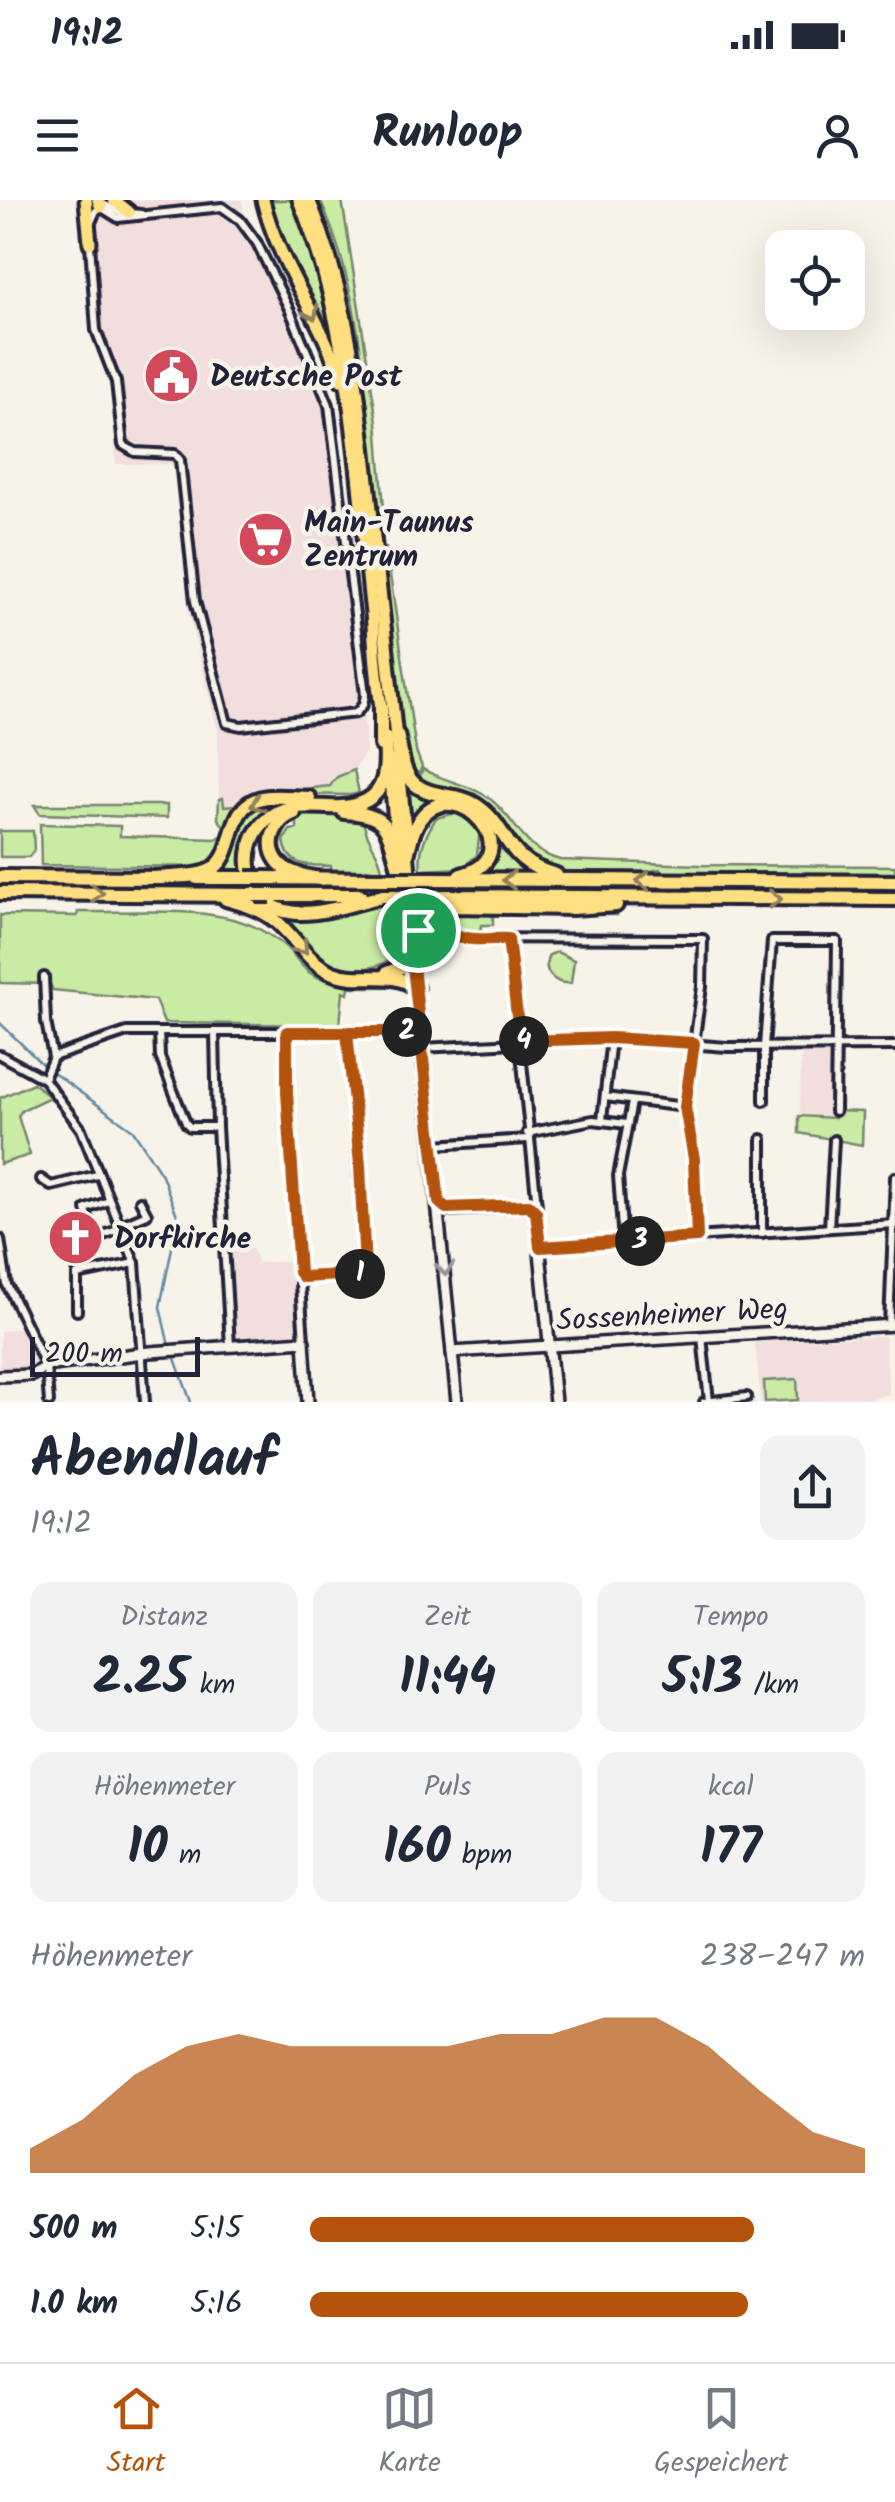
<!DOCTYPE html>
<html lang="de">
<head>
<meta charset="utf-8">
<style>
	:root { --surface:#fff; --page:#f2f2f3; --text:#1f2937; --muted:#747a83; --line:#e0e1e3; --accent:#b45309 }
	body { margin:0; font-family:Kalam,sans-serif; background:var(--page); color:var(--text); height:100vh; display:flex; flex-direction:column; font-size:38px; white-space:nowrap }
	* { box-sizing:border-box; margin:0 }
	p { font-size:32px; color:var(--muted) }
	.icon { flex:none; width:55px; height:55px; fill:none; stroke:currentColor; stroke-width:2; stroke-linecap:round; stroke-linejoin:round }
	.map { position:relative; height:1202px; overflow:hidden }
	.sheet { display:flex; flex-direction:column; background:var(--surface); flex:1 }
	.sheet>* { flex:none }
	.buttons { position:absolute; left:765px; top:30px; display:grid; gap:20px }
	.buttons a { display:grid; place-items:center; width:100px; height:100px; border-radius:20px; background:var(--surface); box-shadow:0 10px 40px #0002; font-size:50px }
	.scale { position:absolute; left:30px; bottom:25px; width:170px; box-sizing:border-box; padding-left:10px; border:5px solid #22223b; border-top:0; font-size:28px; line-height:35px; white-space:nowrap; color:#22223b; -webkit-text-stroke:8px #f7f3e8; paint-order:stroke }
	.pin { position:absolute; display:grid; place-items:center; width:85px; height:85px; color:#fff; margin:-42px; border:5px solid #fff; border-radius:50%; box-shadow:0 2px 10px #0007 }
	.km { position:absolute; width:50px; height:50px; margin:-25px; border-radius:50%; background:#222; color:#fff; font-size:28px; line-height:50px; text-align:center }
	.round { display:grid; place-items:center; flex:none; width:105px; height:105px; border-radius:20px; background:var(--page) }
	.head { display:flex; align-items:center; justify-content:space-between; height:170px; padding:0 30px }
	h1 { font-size:55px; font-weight:700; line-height:75px }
	.metrics { display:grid; grid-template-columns:repeat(3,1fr); gap:15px; height:170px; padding:10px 30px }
	.metrics div { display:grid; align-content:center; border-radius:20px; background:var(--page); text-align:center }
	.metrics b { font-size:50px; font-weight:700 }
	.metrics small { font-size:28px; font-weight:400 }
	.metrics p { font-size:28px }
	.chart { height:280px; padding:20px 30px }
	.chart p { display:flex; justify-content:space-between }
	.chart svg { width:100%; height:180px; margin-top:10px; fill:var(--accent); opacity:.7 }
	ul { padding:0 30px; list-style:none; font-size:32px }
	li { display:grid; grid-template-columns:160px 120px 1fr; align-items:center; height:75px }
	li i { height:25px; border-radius:12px; background:var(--accent) }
	.status { display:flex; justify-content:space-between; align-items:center; height:70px; padding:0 50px; background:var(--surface); direction:ltr }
	.status svg { height:28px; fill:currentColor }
	header { display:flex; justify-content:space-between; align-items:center; height:130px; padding:0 30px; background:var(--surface); font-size:45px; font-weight:700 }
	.tabs { display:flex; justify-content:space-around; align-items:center; height:140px; border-top:2px solid var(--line); background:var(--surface); font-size:28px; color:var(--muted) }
	.tabs a { display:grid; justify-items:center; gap:5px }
	.tabs .active { color:var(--accent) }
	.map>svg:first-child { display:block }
</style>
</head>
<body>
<div class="status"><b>19:12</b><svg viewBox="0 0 49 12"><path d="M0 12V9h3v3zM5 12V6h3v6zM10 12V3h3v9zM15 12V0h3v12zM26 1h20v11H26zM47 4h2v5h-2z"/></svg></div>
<header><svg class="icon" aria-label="menu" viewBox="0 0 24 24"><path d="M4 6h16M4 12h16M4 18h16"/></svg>Runloop<svg class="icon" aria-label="person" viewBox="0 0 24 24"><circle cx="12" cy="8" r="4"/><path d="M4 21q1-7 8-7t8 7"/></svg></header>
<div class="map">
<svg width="895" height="1202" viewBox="0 0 895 1202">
	<rect width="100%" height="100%" fill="#f7f3e8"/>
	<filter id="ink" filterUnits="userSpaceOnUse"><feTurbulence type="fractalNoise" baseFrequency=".01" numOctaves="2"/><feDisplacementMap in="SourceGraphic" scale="20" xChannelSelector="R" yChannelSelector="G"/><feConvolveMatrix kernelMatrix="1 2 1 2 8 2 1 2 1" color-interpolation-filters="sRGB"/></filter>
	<g filter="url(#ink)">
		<!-- built -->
		<g fill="#f1dedd">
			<polygon points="81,0 242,0 243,12 262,44 331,188 368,504 364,515 366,551 354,570 336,577 330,586 247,595 235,605 224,606 223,599 219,599 218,532 189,414 173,264 116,264 113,183 92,137 79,19"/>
			<polygon points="801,851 833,851 831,916 800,915"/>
			<polygon points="252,1049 258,1063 295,1061 300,1137 233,1141 227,1050"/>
			<polygon points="22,1128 39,1160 38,1167 0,1169 0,1131"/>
			<polygon points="885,1136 889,1194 859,1202 761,1202 755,1142"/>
		</g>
		<!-- green -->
		<g fill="#caeba4" stroke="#768670" stroke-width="2.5">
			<polygon points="267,0 296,0 315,50 346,194 281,47"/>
			<path d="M320,0h22l35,222 8,99 -3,19 -3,-5c-12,-110 -12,-232 -59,-335z"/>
			<polygon points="383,346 386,348 416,551 422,567 416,579 405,556 381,349"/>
			<path d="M423,569c21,13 47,15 66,29 29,22 31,51 71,62l140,5 195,1v7l-232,-1 -3,-3 -14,3 -89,-1 -15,-4 -124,-87z"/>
			<polygon points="354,570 359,593 351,595 287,594 253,598 223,651 208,667 41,665 40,624 120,626 120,636 216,639 223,635 224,626 218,619 219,599 223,598 224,606 235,605 247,595 330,586 337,577"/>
			<polygon points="405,578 460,601 542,673 475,674 493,634 451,602 412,629"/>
			<polygon points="280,600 335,601 264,618 245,672 216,673 248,608"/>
			<polygon points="34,605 167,605 167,618 40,614"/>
			<path d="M460,612l9,3 11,14 -3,26 -14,13 -42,2c-3,-19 5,-36 15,-52z"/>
			<path d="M332,614l30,1c3,26 19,37 20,57l-16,-3v3h-34l-1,-6c-22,-1 -44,2 -47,-26l6,-10 7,-1v-7h-7c-12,20 -13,28 3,46l-11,-6 -7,-26 19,-21z"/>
			<polygon points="0,631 33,631 34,650 29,657 0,657"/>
			<path d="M250,700h12l26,16 95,-14 4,3 8,36 -1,16c-22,16 -55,16 -76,-2 -8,-7 -14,-17 -22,-24 -13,-10 -31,-21 -46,-31z"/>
			<polygon points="616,709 617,715 493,714 493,725 481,725 480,735 465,736 431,715 438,711"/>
			<path d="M78,712c54,1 136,-8 183,18 8,5 19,11 26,18 11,11 16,24 33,30 30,11 52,0 86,9h-57l-1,6 -5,-2 -3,34 -176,-2 -9,-23 -102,-10 -3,-6 -50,-1v-68l77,1z"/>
			<path d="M557,752l17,8 -3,23c-16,2 -30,-11 -22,-28z"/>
			<polygon points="33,883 50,897 22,910 18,916 30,955 0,964 0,898"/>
			<polygon points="836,911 863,912 862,945 799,933 799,916 835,918"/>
			<polygon points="797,1179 798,1200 765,1202 764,1181"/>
		</g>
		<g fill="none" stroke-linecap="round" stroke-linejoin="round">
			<!-- stream -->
			<g stroke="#618aa5" stroke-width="2.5">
				<polyline points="0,823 45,867"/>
				<polyline points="52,872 133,930 162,975 178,1018 160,1107 169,1146"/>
				<polyline points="173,1153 191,1202"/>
			</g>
			<defs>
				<g id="minor">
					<polyline points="91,22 96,11 105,5 120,12 141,14"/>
					<polyline points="90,44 96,130 116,182 123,245 135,252 175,254 180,260 195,401 227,523 241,526 356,513 363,505 365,495 329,205 291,113 257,43 240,20 222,7 118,18 102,8"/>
					<polyline points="426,718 437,720 465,738 703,739 702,787 685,907 693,959 697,1037"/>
					<polyline points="509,739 538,1015"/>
					<polyline points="44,777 46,822 53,857 44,879"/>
					<polyline points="159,832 160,857 186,923 190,927 217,927"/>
					<polyline points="215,832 217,927 230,1146"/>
					<polyline points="287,833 287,892 299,1072 305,1078 300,1084 304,1141"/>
					<polyline points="422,848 611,838 727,847 895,846"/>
					<polyline points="0,855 44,879 81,929 135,1063 145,1202"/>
					<polyline points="53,857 127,832 420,832"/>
					<polyline points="605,897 685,907"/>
					<polyline points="764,901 764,847 772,741 837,741 835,911"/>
					<polyline points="602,920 611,838"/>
					<polyline points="527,933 593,920 627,924"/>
					<polyline points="762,939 762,1033"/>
					<polyline points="434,945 527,939"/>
					<polyline points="41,979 51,986 97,975"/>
					<polyline points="109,1001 86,1009 93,1039 120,1029"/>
					<polyline points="119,1026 147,1014 140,1001"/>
					<polyline points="829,1028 834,940"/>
					<polyline points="0,1039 7,1085 46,1166 49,1202"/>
					<polyline points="623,1042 618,976 632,902"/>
					<polyline points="540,1047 895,1024"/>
					<polyline points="305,1078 359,1074 366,1065 347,832"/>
					<polyline points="77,1111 77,1075 135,1063"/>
					<polyline points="889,1125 895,977"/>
					<polyline points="702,1137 709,1201"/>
					<polyline points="704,1202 747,1197"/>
				</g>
				<g id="tertiary">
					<polyline points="452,1152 895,1125"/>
					<polyline points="0,1176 32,1175 46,1166 150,1152 304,1141 308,1202"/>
				</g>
				<g id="secondary">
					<polyline points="412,753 457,1202"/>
					<polyline points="449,1010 527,1005 536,1012 555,1202"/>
				</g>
				<g id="trunk">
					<polyline points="86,0 90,43"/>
					<polyline points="98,0 101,7"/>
					<polyline points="114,0 129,12"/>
					<path d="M263,0c15,64 58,117 78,180"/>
					<path d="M299,0c54,131 57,274 73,414 3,32 4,66 10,99"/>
					<path d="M309,0c44,105 52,217 64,328 16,136 30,273 42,410"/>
					<polyline points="389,560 398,652"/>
					<polyline points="399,670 406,736 412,754"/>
				</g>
				<g id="motorway">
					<polyline points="381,507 381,545"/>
					<path d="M397,535c5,16 4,38 19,50 17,13 42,8 60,20 34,22 26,56 80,70"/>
					<path d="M344,612c47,2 43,18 55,56"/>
					<path d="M294,613c-26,10 -31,43 -6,57 10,6 21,7 32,9"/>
					<path d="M407,656c3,-12 5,-26 13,-37 36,-50 113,38 41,56"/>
					<polyline points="0,677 162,678"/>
					<path d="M154,678c17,-2 40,0 55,-7 31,-15 13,-64 53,-73 15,-3 32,0 47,0"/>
					<polyline points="197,678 247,678"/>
					<polyline points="260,678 382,679"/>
					<polyline points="429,679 895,682"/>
					<polyline points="0,693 256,695"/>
					<polyline points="271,695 360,695"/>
					<path d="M383,696c-44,10 -117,43 -133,-24 -4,-17 1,-37 14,-50 30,-32 78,0 109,-26 16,-14 13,-39 12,-58"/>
					<polyline points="429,696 895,699"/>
					<path d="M226,699c18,5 36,10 50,22 20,17 32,42 57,52 29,11 58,-5 83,15"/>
					<polyline points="424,718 435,710 454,706 572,708 616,705"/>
					<polyline points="387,773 399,768 412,756"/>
				</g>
			</defs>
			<!-- minor casing -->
			<use href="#minor" stroke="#22223b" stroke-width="14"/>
			<!-- tertiary casing -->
			<use href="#tertiary" stroke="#22223b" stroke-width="16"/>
			<!-- secondary casing -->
			<use href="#secondary" stroke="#22223b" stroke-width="16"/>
			<!-- trunk casing -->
			<use href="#trunk" stroke="#22223b" stroke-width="19"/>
			<!-- motorway casing -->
			<use href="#motorway" stroke="#22223b" stroke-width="20"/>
			<!-- minor -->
			<use href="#minor" stroke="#f7f3e8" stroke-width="6"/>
			<!-- tertiary -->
			<use href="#tertiary" stroke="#f7f3e8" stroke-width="9"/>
			<!-- secondary -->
			<use href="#secondary" stroke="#f7f3e8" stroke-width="9"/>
			<!-- trunk -->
			<use href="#trunk" stroke="#ffdf80" stroke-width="11"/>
			<!-- motorway -->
			<use href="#motorway" stroke="#ffdf80" stroke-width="12"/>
			<defs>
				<g id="motorway-bridge">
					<polyline points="247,678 260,678"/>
					<polyline points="382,679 429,679"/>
					<polyline points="256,695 271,695"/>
					<polyline points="383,696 429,696"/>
				</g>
			</defs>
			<!-- motorway-bridge casing -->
			<use href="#motorway-bridge" stroke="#22223b" stroke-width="20" stroke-linecap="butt"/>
			<!-- motorway-bridge -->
			<use href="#motorway-bridge" stroke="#ffdf80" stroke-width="12"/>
		</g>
		<!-- one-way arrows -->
		<defs><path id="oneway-chevron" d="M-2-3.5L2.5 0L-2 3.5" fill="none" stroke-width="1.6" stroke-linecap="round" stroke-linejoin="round" transform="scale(2.5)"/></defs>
		<g stroke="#90805e">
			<use href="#oneway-chevron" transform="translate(312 113) rotate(63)"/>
			<use href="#oneway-chevron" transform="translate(257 604) rotate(158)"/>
			<use href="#oneway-chevron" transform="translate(509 680) rotate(-180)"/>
			<use href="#oneway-chevron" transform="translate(643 681) rotate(-180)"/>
			<use href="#oneway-chevron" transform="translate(97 693)"/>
			<use href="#oneway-chevron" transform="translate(775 699)"/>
			<use href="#oneway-chevron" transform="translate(302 748) rotate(48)"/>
		</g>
		<use stroke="#97959a" href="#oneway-chevron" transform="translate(445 1069) rotate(85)"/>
	</g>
	<g fill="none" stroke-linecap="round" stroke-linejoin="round" filter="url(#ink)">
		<defs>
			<path id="route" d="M418,730l-6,26 8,76h-73l13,133 5,104 -6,5 -56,3 -4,-5 -12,-180v-60h133l19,170 7,6 83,-3 7,7 4,35 157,-10 -3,-78 -9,-52 9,-64 -83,-5 -91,3 -12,-102c-14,-1 -35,3 -49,-3 -14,-6 -18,-19 -35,-18l-6,12"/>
		</defs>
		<!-- route casing -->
		<use href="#route" stroke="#fff" stroke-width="20"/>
		<!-- route -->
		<use href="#route" stroke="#b45309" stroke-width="12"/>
	</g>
	<!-- icons -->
	<defs>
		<symbol id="civic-disc" viewBox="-11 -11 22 22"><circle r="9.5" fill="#d1495b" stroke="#f7f3e8"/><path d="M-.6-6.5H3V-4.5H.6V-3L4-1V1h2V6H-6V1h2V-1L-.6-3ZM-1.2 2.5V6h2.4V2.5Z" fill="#fff"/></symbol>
		<symbol id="supermarket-disc" viewBox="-11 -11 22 22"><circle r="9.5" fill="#d1495b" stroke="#f7f3e8"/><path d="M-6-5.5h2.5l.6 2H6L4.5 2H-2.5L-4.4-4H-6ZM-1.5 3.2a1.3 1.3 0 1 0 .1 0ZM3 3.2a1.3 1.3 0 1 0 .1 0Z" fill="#fff"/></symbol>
		<symbol id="church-disc" viewBox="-11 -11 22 22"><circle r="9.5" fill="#d1495b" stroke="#f7f3e8"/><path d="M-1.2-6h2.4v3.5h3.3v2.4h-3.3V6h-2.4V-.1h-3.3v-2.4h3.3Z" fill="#fff"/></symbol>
	</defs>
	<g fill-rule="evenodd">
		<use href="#civic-disc" x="140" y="144" width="63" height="63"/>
		<use href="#supermarket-disc" x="234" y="308" width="63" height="63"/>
		<use href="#church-disc" x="44" y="1006" width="63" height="63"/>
	</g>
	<g text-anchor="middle" stroke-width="9" stroke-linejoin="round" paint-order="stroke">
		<!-- poi labels -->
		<g font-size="30" font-weight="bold" fill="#22223b" stroke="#f7f3e8" text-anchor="start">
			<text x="210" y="186">Deutsche Post</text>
			<text x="304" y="332">Main-Taunus<tspan x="304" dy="34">Zentrum</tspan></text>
			<text x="114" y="1048">Dorfkirche</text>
		</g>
		<!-- street labels -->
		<g font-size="30" fill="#22223b" stroke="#f7f3e8">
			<text transform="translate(672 1114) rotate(-3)" y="10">Sossenheimer Weg</text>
		</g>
	</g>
</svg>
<div class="buttons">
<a><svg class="icon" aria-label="locate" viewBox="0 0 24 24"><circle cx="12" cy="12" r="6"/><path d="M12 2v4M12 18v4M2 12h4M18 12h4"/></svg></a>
</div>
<div class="scale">200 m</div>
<div class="pin" style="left:418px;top:730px;background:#1e9e55"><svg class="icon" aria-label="arrive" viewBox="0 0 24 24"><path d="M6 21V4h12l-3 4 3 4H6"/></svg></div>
<b class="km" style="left:360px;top:1074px">1</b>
<b class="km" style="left:407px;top:832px">2</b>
<b class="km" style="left:640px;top:1041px">3</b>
<b class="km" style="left:524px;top:841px">4</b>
</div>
<section class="sheet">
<div class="head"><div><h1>Abendlauf</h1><p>19:12</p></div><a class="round"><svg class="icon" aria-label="share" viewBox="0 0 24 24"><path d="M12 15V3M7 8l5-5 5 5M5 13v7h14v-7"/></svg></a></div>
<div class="metrics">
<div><p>Distanz</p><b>2.25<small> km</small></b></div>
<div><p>Zeit</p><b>11:44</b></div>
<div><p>Tempo</p><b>5:13<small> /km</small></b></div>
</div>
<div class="metrics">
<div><p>Höhenmeter</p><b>10<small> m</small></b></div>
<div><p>Puls</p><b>160<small> bpm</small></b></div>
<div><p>kcal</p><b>177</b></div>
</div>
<div class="chart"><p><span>Höhenmeter</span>238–247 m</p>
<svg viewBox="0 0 160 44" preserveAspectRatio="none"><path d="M0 44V38L10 31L20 20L30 13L40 10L50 13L60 13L70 13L80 13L90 10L100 10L110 6L120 6L130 13L140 24L150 34L160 38V44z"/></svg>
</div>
<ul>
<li><b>500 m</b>5:15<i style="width:80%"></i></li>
<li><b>1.0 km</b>5:16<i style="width:79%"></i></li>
</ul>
</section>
<nav class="tabs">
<a class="active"><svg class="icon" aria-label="home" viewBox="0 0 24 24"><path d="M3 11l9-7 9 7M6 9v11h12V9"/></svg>Start</a>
<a><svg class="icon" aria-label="map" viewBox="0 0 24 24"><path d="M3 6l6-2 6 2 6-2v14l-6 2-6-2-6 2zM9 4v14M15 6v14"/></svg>Karte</a>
<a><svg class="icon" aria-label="saved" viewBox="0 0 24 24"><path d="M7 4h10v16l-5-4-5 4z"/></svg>Gespeichert</a>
</nav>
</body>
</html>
